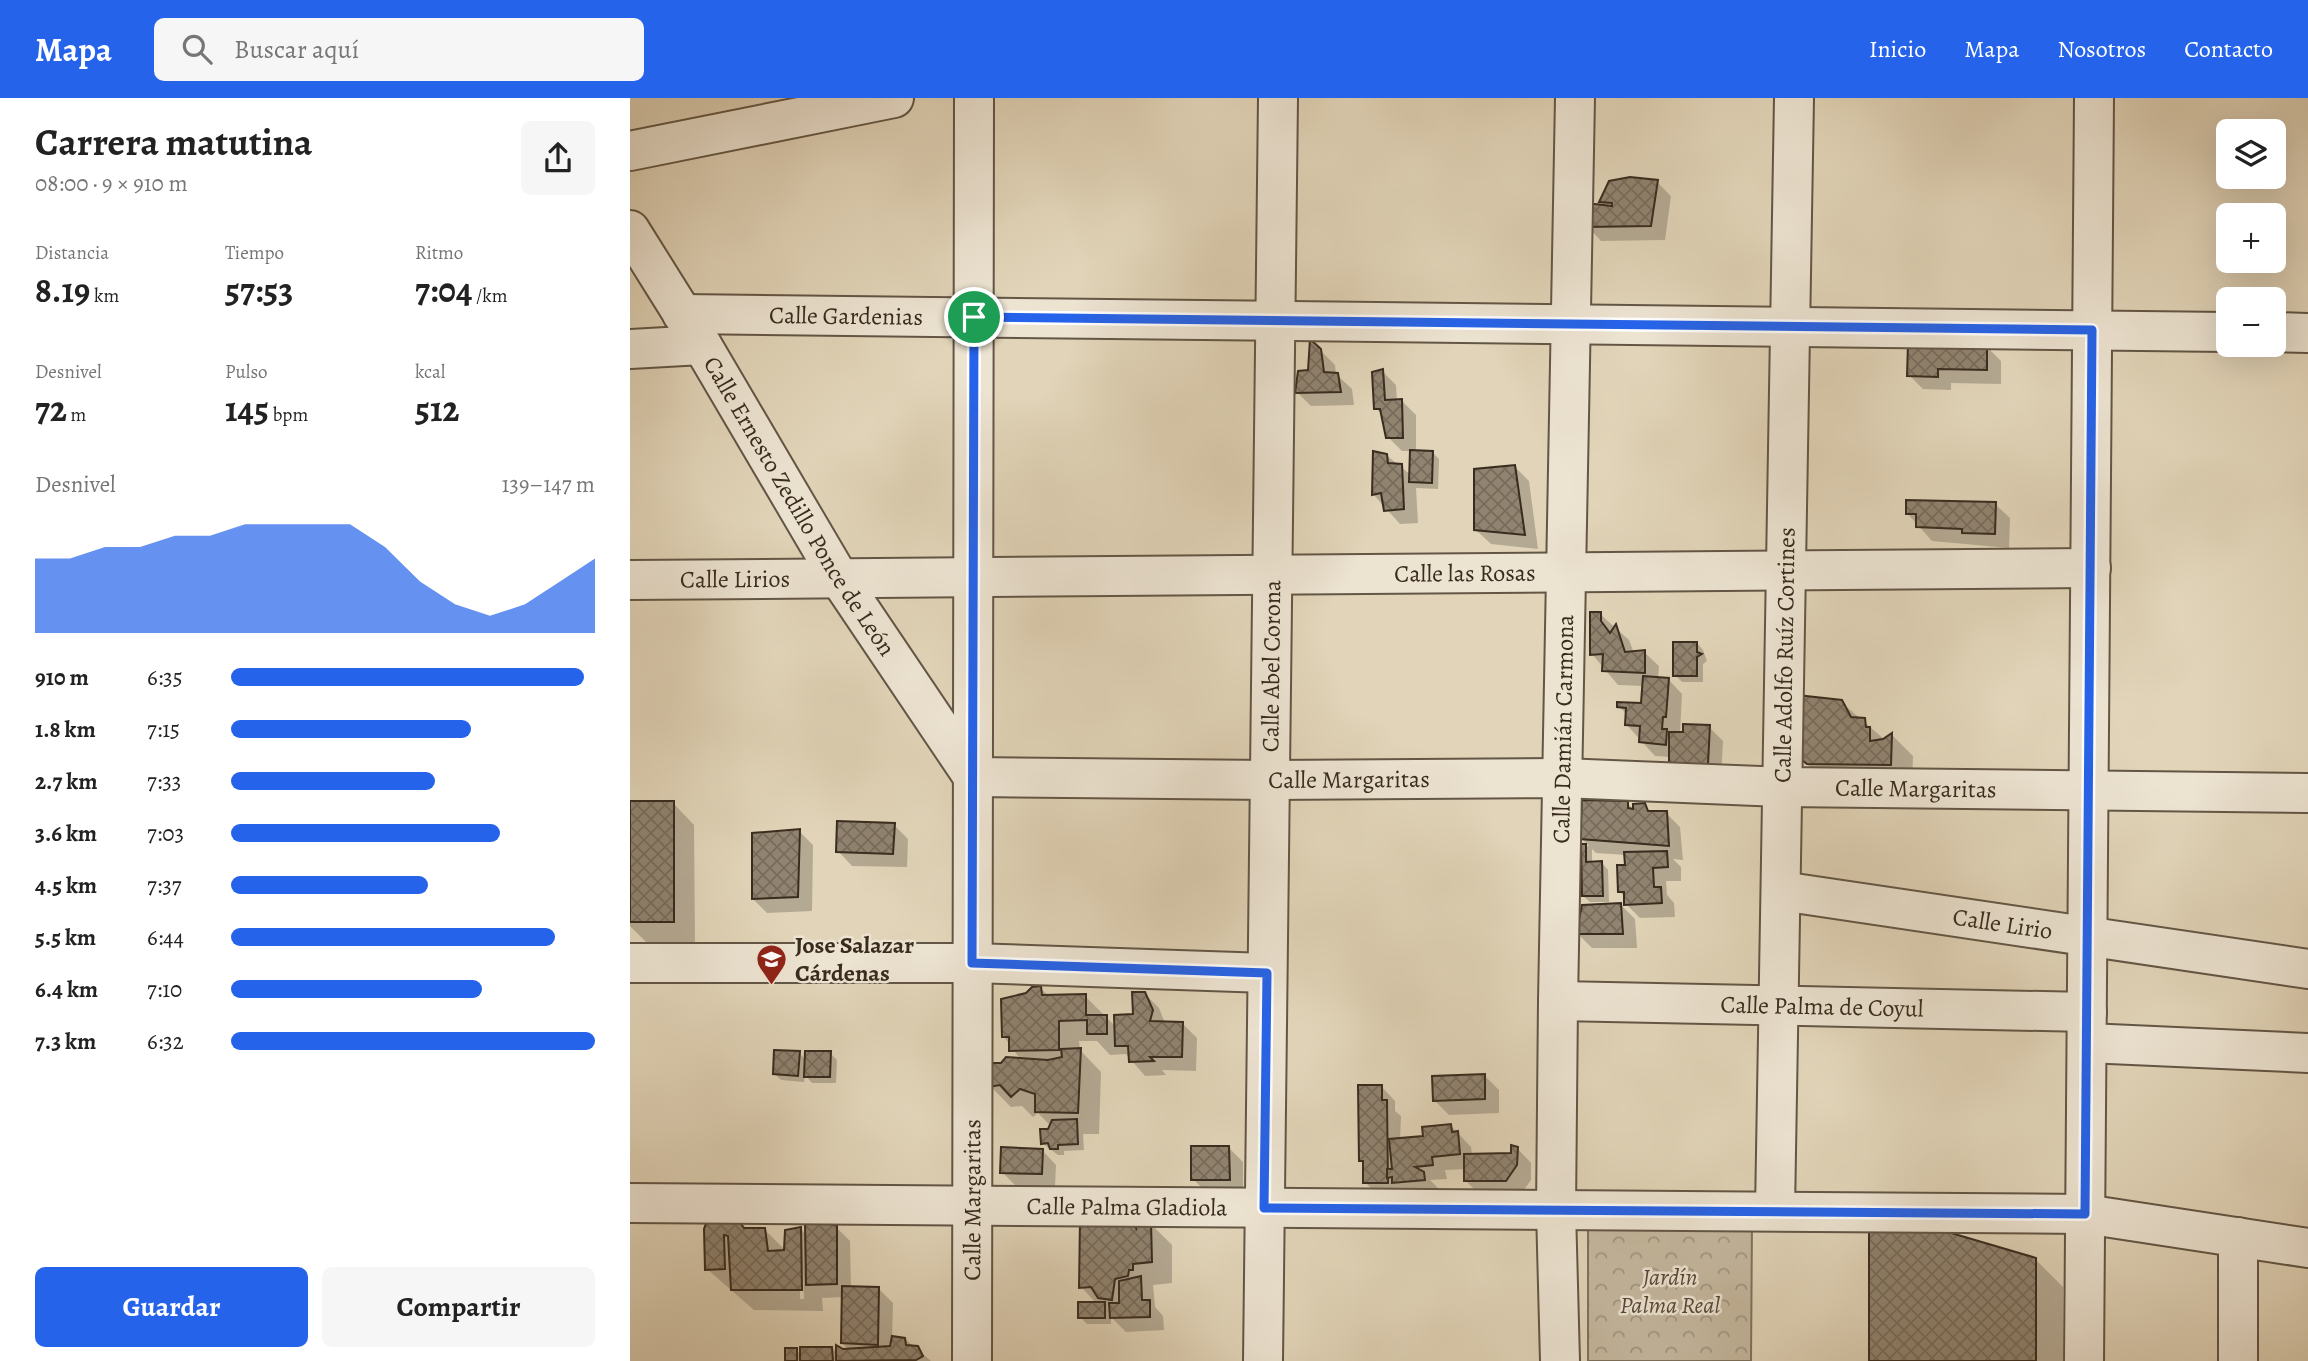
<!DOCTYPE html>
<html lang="es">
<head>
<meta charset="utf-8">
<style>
	:root { --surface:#fff; --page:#f6f6f6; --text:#222; --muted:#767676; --accent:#2563eb }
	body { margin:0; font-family:Alegreya,serif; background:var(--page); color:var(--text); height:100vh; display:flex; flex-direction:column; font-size:26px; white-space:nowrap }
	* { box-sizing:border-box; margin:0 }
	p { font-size:23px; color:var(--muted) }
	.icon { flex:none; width:38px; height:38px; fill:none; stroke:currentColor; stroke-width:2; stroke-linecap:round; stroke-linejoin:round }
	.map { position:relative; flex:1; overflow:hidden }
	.panel { display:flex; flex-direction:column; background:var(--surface); width:630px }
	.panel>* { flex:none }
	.tools { position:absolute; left:1586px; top:21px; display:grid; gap:14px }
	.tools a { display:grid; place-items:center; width:70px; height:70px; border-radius:10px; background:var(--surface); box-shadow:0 7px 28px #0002; font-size:35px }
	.pin { position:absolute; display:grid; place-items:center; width:60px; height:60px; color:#fff; margin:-30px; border:4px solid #fff; border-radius:50%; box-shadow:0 2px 7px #0007 }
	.round { display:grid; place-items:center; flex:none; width:74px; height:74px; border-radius:10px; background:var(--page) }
	.summary { display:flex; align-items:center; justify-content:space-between; height:119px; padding:0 35px }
	h1 { font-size:38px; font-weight:600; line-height:52px }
	.stats { display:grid; grid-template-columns:repeat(3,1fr); gap:10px; height:119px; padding:7px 35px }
	.stats div { display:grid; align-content:center }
	.stats b { font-size:35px; font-weight:600 }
	.stats small { font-size:19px; font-weight:400 }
	.stats p { font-size:19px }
	.chart { height:196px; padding:14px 35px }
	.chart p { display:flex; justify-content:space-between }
	.chart svg { width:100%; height:126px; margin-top:7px; fill:var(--accent); opacity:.7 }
	.action { display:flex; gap:14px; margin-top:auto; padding:14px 35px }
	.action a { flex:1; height:80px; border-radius:10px; background:var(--accent); color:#fff; font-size:28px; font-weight:600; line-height:80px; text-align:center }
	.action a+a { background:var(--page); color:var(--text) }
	ul { padding:0 35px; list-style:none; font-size:23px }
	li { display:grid; grid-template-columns:112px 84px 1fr; align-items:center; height:52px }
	li i { height:18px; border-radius:9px; background:var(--accent) }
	header { display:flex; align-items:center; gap:42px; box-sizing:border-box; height:98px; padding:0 35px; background:var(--accent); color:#fff }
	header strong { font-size:33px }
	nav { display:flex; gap:38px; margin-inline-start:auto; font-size:24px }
	.search { width:490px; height:63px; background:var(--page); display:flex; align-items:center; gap:18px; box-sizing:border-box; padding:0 24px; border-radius:10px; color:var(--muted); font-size:26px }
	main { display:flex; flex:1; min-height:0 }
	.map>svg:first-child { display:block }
</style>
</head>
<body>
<header>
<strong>Mapa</strong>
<div class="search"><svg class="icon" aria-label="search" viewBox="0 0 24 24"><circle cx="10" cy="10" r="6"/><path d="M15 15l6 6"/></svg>Buscar aquí</div>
<nav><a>Inicio</a><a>Mapa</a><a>Nosotros</a><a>Contacto</a></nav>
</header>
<main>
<section class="panel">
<div class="summary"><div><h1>Carrera matutina</h1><p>08:00 · 9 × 910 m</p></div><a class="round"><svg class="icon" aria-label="share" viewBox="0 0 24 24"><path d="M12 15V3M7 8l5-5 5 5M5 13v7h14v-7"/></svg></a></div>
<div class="stats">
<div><p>Distancia</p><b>8.19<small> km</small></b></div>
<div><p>Tiempo</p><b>57:53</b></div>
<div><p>Ritmo</p><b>7:04<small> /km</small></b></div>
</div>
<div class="stats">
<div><p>Desnivel</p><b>72<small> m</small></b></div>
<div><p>Pulso</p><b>145<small> bpm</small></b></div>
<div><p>kcal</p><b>512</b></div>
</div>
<div class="chart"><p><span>Desnivel</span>139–147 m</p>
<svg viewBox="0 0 160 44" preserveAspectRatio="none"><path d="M0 44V18L10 18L20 14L30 14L40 10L50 10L60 6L70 6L80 6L90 6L100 14L110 26L120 34L130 38L140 34L150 26L160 18V44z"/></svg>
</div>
<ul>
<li><b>910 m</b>6:35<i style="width:97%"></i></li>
<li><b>1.8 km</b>7:15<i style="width:66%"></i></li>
<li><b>2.7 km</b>7:33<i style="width:56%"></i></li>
<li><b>3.6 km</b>7:03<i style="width:74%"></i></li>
<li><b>4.5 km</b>7:37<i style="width:54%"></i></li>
<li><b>5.5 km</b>6:44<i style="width:89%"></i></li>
<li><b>6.4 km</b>7:10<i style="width:69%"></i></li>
<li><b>7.3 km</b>6:32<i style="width:100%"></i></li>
</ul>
<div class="action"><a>Guardar</a><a>Compartir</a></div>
</section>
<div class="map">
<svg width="1678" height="1263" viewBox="0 0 1678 1263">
	<defs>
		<pattern id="park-crowns" width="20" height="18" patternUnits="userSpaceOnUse" patternTransform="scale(1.75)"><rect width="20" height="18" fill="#c4b79e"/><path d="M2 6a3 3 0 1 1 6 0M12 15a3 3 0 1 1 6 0" fill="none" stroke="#a09580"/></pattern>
		<pattern id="building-cross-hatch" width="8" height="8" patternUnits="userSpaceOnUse" patternTransform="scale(1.75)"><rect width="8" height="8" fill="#90836f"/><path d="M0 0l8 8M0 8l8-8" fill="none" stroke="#776b5b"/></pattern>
	</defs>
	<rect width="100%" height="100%" fill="#e1d4b8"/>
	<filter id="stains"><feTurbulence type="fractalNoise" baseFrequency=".00286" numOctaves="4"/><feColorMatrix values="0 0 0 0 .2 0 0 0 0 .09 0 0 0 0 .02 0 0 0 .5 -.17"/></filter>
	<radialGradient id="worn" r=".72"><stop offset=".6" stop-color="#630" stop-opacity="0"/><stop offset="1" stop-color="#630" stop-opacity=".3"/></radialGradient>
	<!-- park -->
	<polygon fill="url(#park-crowns)" stroke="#7e725e" stroke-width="2" points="958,1123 1122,1124 1121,1263 958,1263"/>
	<!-- shadow -->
	<g fill="#0003" fill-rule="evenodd">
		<polygon points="1027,84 1041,98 1035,142 971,143 957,128 976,109 971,104"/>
		<polygon points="1357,249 1371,263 1371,286 1321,285 1321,292 1293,291 1279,277"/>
		<polygon points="690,252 705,267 706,276 722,291 724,307 681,308 667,294"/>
		<polygon points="752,273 766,287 767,303 772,303 786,317 786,354 803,355 809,361 808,391 786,390 788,425 770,426 743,396 756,357 781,377 781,353 772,353 758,339 753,318 746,310"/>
		<polygon points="885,369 899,383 908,451 861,446 846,432"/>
		<polygon points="1365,406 1380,420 1379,450 1302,443 1277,415"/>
		<polygon points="970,516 999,542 1004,555 1014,554 1029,568 1028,581 1038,581 1052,596 1050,635 1079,629 1093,643 1091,680 1041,659 1025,658 996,626 997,617 989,608 1012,607 1014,588 988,587 962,556"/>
		<polygon points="1067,545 1073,552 1077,563 1073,566 1073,584 1052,584 1045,577"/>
		<polygon points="1211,604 1255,642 1262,637 1283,658 1282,687 1190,679 1168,657"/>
		<polygon points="953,704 997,705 1005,713 1014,707 1022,715 1036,715 1050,729 1053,762 1043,761 1051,769 1051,783 1036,783 1037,797 1044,805 1045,819 1010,820 996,806 995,799 990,794 996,769 996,757 966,755 962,751 962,766 972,765 978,772 979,804 960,804 953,798 952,748 959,748 951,740 949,708"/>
		<polygon points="0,705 43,705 64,727 65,845 17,845 0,828"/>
		<polygon points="264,727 278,741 277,769 222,768 208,753"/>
		<polygon points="169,733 183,747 182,813 137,815 123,801"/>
		<polygon points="991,807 1005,821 1007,850 962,850 948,836"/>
		<polygon points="410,890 419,898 455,898 486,929 505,918 515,896 529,910 535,925 552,925 567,940 566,973 532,972 536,977 515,978 496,956 480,957 467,943 449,943 450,952 471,974 469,1036 453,1036 454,1052 434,1053 434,1057 428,1057 412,1045 421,1028 408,1015 403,1019 392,1008 381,1009 360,988 391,962 374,939"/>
		<polygon points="169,955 176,962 200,955 207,962 206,985 182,985 175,977 174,984 151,982 145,976"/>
		<polygon points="855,978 869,992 869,1015 819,1017 804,1002"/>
		<polygon points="751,988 765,1003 765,1013 771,1018 770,1042 795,1040 821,1028 841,1049 842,1057 882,1057 887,1050 901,1065 901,1082 891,1096 850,1097 836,1083 836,1071 815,1072 817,1081 800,1082 808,1090 808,1096 749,1099 735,1084 735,1067 731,1063"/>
		<polygon points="599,1050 613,1064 613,1095 577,1095 563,1081"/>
		<polygon points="412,1052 426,1067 425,1089 386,1088 372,1074"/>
		<path d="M103,1118l15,14h17l21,21 15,-22 6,7 29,-9 14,14 1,47 28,1 14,14 -1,35 13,1 26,22h-144l9,-11 6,6 30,-8 6,6 12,-3 -8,-8 2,-46 -22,1 1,13 -69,-1 -47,-41zM170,1173h3l1,28h-4z"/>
		<polygon points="521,1126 542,1147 542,1185 523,1187 525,1209 533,1218 534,1232 496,1234 481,1219 481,1226 457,1226 450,1219 467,1206 451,1189 508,1132"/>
		<polygon points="1405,1161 1433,1189 1433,1263 1241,1263"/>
	</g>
	<!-- building -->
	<g fill="url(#building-cross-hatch)" stroke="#392c1f" stroke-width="2">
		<polygon points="1000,79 1028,82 1021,128 955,129 957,105 982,108 982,105 969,104 979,83"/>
		<polygon points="680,241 691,251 694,274 708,275 711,294 665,295 668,273 678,272"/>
		<polygon points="1278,245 1357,247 1357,272 1308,271 1308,279 1277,278"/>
		<polygon points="753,271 755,302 772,301 773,340 756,340 750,311 744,311 742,274"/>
		<polygon points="780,352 803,353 802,385 779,384"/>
		<polygon points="743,353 757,356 758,365 772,366 774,411 754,413 751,395 742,397"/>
		<polygon points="885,367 895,437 844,432 844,371"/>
		<polygon points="1276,402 1366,404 1365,436 1332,435 1332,431 1286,429 1286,416 1276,416"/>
		<polygon points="960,514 971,514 971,523 980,535 986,526 995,554 1015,552 1015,575 972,573 973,556 960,557"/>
		<polygon points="1043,544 1067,544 1067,554 1072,556 1067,559 1067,578 1043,578"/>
		<polygon points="1013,578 1039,580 1036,619 1033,619 1032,631 1037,631 1036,647 1009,644 1010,628 995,627 996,610 987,609 987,604 1011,605"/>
		<polygon points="1167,597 1212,602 1221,619 1235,620 1236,629 1240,629 1240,643 1253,641 1262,635 1261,667 1177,666 1167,658"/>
		<polygon points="1053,626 1080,627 1078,666 1039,669 1039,634 1053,634"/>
		<polygon points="952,702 998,703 998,710 1003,711 1003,706 1015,705 1018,713 1037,713 1039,748 950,741"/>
		<rect x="0" y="703" width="44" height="121"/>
		<polygon points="207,723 265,725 263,756 206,754"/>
		<polygon points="170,731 168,799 122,801 122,735"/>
		<polygon points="951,746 956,746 956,764 972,763 973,798 952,798"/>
		<polygon points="1037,753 1038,769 1023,770 1024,789 1031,789 1032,805 994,807 994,794 988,794 987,767 995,767 994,754"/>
		<polygon points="991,805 993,836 946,836 952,807"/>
		<polygon points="411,888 412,897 456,896 456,917 477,917 477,936 457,936 457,922 429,923 429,952 379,953 379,939 372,939 371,901 396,895 402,889"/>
		<polygon points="502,894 515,894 523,912 520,923 553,924 552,959 520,959 524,963 499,964 498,948 485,948 484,917 503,916"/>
		<polygon points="451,950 448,1015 405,1014 405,996 390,991 381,999 370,987 358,989 358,965 371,965 376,959 418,962 432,959 431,951"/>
		<polygon points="144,952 170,953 168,978 143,976"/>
		<polygon points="175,953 201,953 200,979 174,979"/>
		<polygon points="855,976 855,1001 803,1003 802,978"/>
		<polygon points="728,987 752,987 752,1002 757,1002 758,1085 733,1085 733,1063 729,1063"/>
		<polygon points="447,1021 448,1046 428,1047 428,1051 420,1051 418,1045 411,1046 410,1031 418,1031 422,1022"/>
		<polygon points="821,1026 822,1034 828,1033 830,1056 802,1059 803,1067 785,1069 794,1074 795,1082 762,1085 762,1079 757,1080 757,1071 762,1071 759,1041 793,1038 792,1029"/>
		<polygon points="881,1047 888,1049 887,1067 876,1083 834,1083 834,1056 881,1055"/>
		<polygon points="561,1048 599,1048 600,1082 561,1082"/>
		<polygon points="371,1049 413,1051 412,1076 370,1075"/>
		<polygon points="80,1115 104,1116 114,1130 135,1130 138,1153 154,1152 155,1132 171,1129 172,1192 101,1192 98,1138 94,1137 95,1171 75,1172 74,1131"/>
		<polygon points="450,1122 503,1125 506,1130 506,1124 521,1124 522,1164 503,1166 503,1172 499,1172 498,1178 485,1181 482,1202 468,1200 461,1189 449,1190"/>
		<polygon points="175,1123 207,1127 207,1186 176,1187"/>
		<polygon points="1239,1127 1294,1127 1406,1160 1406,1263 1239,1263"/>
		<polygon points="511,1178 512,1202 520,1202 520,1219 480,1220 479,1205 489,1205 489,1183"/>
		<polygon points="212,1188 249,1189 248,1247 211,1245"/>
		<rect x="448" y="1204" width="27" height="16"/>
		<polygon points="262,1238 275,1240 276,1247 288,1248 293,1258 286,1262 206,1263 206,1247 213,1251 260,1248"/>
		<polygon points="170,1249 202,1249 203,1263 170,1263"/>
		<rect x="155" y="1250" width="12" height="13"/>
	</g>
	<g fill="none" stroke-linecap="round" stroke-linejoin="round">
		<defs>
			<g id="minor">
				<polyline points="0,53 264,0"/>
				<path id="s1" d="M0,132l72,115 137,233 134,199"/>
				<path id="s2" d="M52,216l1546,18"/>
				<polyline points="1643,234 1678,235"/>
				<polyline points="0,251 72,247"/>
				<path id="s3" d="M0,482l1461,-12"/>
				<path id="s4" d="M343,679l297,3 292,-2 221,9 525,6"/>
				<path id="s5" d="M1151,793l527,78"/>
				<polyline points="0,865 342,865 637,875"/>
				<path id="s6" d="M928,903l529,11"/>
				<polyline points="1457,945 1678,955"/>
				<path id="s7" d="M0,1105l1455,11 223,34"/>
				<path id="s8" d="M1145,1113l19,-1113"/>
				<path id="s9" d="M342,1263l2,-1263"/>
				<path id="s10" d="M633,1263l15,-1263"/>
				<path id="s11" d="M930,1263l-4,-151 2,-209 17,-903"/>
				<polyline points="1454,1263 1464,0"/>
				<polyline points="1608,1263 1608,1139"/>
			</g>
		</defs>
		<!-- minor casing -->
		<use href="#minor" stroke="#635645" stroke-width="42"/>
		<!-- minor -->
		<use href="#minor" stroke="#ece3d1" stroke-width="38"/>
	</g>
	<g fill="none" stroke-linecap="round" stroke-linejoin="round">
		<defs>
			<polygon id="route" points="344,219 1462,232 1455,1116 634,1110 637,875 342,865"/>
		</defs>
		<!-- route casing -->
		<use href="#route" stroke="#fff" stroke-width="14"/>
		<!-- route -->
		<use href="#route" stroke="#2563eb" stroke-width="9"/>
	</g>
	<!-- icons -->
	<defs>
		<symbol id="school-pin" viewBox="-11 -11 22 30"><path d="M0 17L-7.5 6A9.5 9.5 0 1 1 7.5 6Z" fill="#8f2418" stroke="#ece3d1"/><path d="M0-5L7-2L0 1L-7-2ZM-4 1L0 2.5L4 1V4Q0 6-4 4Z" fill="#fff"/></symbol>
	</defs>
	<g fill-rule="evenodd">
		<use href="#school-pin" x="124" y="844" width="35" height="47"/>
	</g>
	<g text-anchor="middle" stroke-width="5" stroke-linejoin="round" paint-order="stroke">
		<!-- street labels -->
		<g font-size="24" fill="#392c1f" stroke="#ece3d1">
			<text dy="8" stroke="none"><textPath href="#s2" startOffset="164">Calle Gardenias</textPath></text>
			<text dy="8" stroke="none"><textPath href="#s1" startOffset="324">Calle Ernesto Zedillo Ponce de León</textPath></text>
			<text dy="8" stroke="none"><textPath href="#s3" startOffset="835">Calle las Rosas</textPath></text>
			<text dy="8" stroke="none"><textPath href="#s3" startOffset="105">Calle Lirios</textPath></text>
			<text dy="8" stroke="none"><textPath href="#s8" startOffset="556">Calle Adolfo Ruíz Cortines</textPath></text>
			<text dy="8" stroke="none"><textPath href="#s10" startOffset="695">Calle Abel Corona</textPath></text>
			<text dy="8" stroke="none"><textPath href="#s11" startOffset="632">Calle Damián Carmona</textPath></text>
			<text dy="8" stroke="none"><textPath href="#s4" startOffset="376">Calle Margaritas</textPath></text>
			<text dy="8" stroke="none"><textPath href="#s4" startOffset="943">Calle Margaritas</textPath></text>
			<text dy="8" stroke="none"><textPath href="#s5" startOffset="224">Calle Lirio</textPath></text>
			<text dy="8" stroke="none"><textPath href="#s6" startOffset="264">Calle Palma de Coyul</textPath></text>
			<text dy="8" stroke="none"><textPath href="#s9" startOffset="161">Calle Margaritas</textPath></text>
			<text dy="8" stroke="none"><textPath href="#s7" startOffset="497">Calle Palma Gladiola</textPath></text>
		</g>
		<!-- poi labels -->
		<g font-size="24" font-weight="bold" fill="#392c1f" stroke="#ece3d1" text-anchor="start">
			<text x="165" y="855">Jose Salazar<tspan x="165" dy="28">Cárdenas</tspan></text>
		</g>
		<!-- park labels -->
		<g font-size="24" font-style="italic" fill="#554838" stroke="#ece3d1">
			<text x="1040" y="1187">Jardín<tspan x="1040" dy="28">Palma Real</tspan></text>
		</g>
	</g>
	<rect width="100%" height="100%" filter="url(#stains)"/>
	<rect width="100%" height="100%" fill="url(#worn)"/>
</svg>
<div class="tools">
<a><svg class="icon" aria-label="layers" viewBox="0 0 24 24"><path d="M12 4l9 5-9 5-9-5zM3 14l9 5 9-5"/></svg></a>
<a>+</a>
<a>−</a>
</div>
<div class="pin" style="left:344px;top:219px;background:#1e9e55"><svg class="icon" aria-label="arrive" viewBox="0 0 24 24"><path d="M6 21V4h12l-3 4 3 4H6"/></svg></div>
</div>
</main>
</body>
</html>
